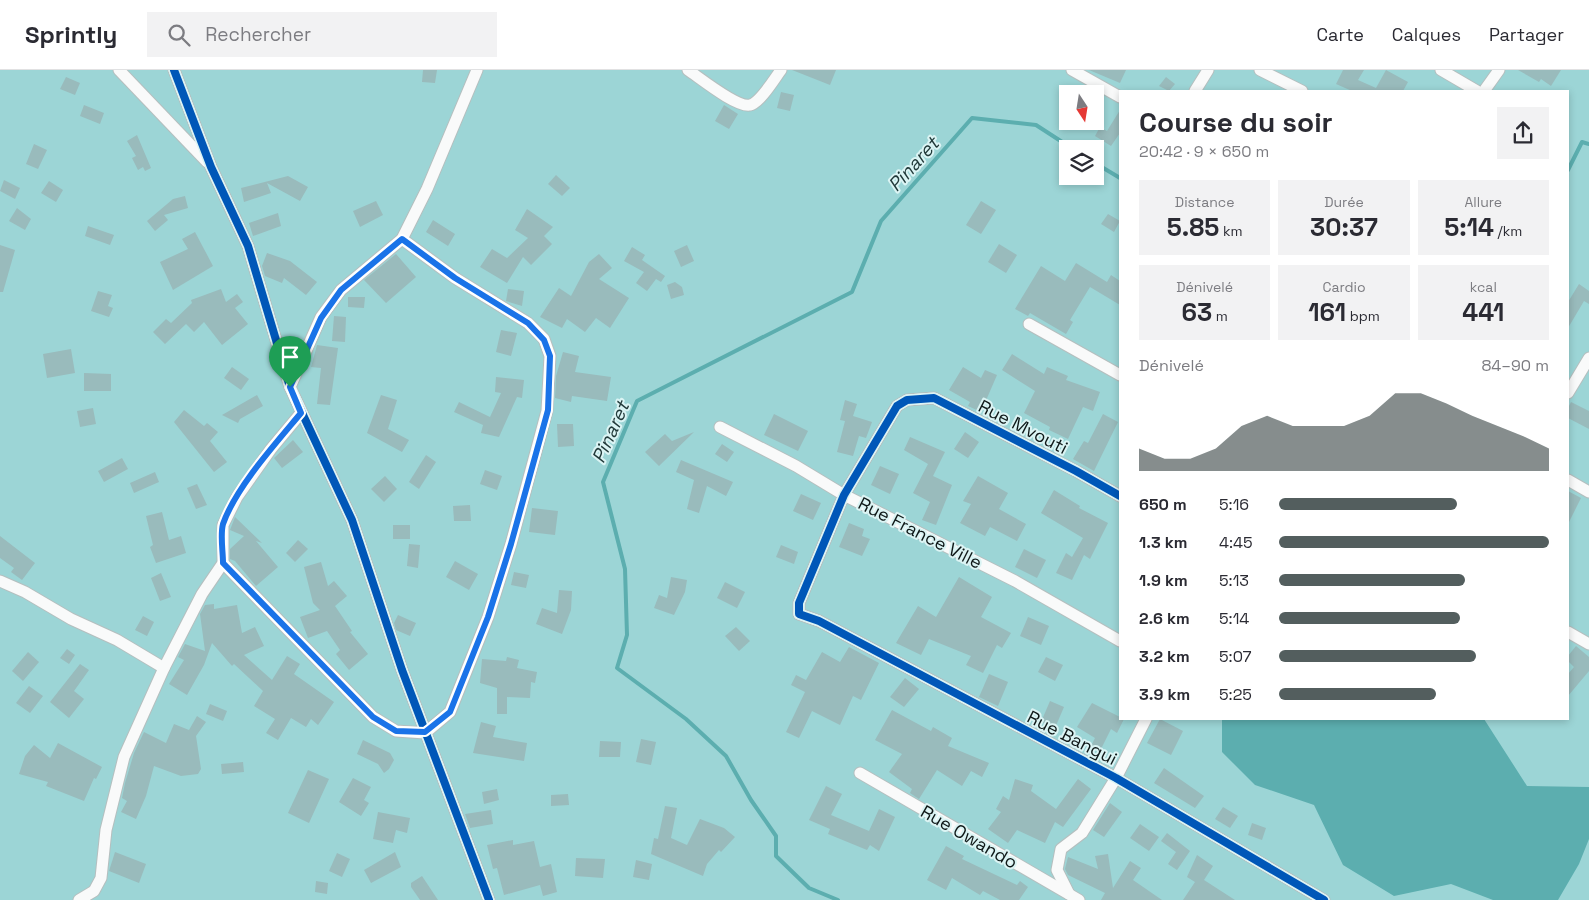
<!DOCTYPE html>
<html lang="fr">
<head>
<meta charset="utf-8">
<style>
	:root { --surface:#fff; --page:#f2f2f3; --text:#2b2b33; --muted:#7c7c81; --line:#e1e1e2; --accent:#535e5e }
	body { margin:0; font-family:"Space Grotesk",sans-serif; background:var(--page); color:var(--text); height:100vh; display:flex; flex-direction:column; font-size:19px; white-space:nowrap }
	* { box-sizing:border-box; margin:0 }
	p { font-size:16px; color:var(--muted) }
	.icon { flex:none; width:28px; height:28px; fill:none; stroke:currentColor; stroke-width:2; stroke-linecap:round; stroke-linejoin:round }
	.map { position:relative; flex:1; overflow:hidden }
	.side { position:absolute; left:1119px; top:20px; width:450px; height:630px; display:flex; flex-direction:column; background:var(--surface); border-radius:0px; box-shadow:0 2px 8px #0003 }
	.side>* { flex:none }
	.needle { width:32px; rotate:168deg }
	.buttons { position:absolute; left:1059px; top:15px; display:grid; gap:10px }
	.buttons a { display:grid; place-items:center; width:45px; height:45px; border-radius:0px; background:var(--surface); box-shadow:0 2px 8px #0003; font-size:25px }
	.pin { position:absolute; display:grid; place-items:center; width:42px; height:42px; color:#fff; margin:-51px -21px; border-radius:50% 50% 50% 0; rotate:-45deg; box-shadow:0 0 5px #0007 }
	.pin .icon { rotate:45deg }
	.round { display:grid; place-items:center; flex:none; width:52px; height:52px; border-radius:0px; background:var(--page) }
	.headline { display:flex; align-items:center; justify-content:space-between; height:85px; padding:0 20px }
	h1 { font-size:28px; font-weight:700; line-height:38px }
	.figures { display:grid; grid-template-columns:repeat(3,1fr); gap:8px; height:85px; padding:5px 20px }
	.figures div { display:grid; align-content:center; border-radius:0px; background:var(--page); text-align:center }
	.figures b { font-size:25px; font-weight:700 }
	.figures small { font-size:14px; font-weight:400 }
	.figures p { font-size:14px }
	.chart { height:140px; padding:10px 20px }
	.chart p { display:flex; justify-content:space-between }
	.chart svg { width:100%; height:90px; margin-top:5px; fill:var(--accent); opacity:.7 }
	ul { padding:0 20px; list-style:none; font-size:16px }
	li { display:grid; grid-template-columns:80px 60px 1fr; align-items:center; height:38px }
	li i { height:12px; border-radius:6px; background:var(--accent) }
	header { display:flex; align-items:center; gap:30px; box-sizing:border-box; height:70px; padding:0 25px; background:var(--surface); border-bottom:1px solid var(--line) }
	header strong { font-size:24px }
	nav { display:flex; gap:28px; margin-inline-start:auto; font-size:18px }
	.search { width:350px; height:45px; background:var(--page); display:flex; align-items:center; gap:12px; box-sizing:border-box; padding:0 18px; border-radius:0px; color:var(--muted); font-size:19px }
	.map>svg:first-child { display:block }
</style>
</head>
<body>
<header>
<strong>Sprintly</strong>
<div class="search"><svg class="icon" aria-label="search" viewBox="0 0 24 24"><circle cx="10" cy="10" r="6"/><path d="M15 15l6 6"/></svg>Rechercher</div>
<nav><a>Carte</a><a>Calques</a><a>Partager</a></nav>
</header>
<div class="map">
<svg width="1589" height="830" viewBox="0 0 1589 830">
	<rect width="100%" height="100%" fill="#d4e1e1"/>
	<!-- grass -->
	<path fill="#9cd5d6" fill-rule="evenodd" d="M0,0h1589v830h-1589zM1120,21h448v628h-448zM1068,24h27v27h-27zM1068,79h27v27h-27z"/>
	<!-- water -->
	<polygon fill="#5caeaf" points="1222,649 1484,649 1527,716 1589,717 1589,769 1579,794 1558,830 1493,830 1451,814 1394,826 1343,795 1314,735 1255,715 1222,682"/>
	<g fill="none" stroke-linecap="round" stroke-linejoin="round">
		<!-- stream -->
		<g stroke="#5caeaf" stroke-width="4">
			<polyline points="1095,93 1120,108"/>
			<polyline points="1568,100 1582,72 1589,74"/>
			<polyline points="838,830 809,818 776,786 776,766 751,730 726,686 686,649 617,598 627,565 625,499 603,412 637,331 852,222 881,151 972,48 1036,55 1073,79"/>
		</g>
	</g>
	<!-- building -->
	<g fill="#99bbbc">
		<polygon points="423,0 437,0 435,13 422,12"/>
		<polygon points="792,0 836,0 830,15"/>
		<polygon points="1089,0 1126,0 1120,13"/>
		<polygon points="1343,0 1364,0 1358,10 1376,18 1386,0 1408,12 1403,21 1352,21 1336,14"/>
		<polygon points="1518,0 1561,0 1551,16 1541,9 1539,12"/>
		<polygon points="66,7 80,13 75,25 60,19"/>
		<polygon points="1166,7 1175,14 1169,21 1159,16"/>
		<polygon points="781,22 794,25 790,41 777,38"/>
		<polygon points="84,35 104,43 100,54 80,46"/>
		<polygon points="724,35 738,44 729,59 715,51"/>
		<polygon points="1120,40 1120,63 1111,76 1095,66 1100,57 1107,61"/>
		<polygon points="137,65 151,98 145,101 143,97 138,100 132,88 136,86 127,71"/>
		<polygon points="34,74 47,80 38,99 26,94"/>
		<polygon points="556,105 570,118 562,126 548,114"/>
		<polygon points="288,106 308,117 300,131 267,113 271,123 244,132 241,118"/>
		<polygon points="4,110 20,118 15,129 0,121"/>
		<polygon points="49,111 63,120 56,132 41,123"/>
		<polygon points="185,126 188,138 164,145 168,150 155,161 147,151 173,129"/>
		<polygon points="376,131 383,145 360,157 353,141"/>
		<polygon points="981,131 996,140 981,164 966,155"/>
		<polygon points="17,138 31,149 25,160 9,151"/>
		<polygon points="527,139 553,157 544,166 552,174 531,195 523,187 507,213 480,197 492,179 507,188 528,168 515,160"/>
		<polygon points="278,143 281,156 253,166 249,153"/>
		<polygon points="1108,144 1120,151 1114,162 1101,154"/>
		<polygon points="433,150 455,164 448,176 426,162"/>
		<polygon points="88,156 114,165 110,175 85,166"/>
		<polygon points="195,162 213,196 173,220 160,192 188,179 182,169"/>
		<polygon points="999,174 1017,185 1006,203 988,192"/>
		<polygon points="0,175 15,180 3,222 0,222"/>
		<polygon points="687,175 694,191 681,197 674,181"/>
		<polygon points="632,177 645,185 642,190 665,206 661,212 656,209 647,221 636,213 644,202 624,191"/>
		<polygon points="267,183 290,191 317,212 306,225 284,208 282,213 265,206 262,196"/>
		<polygon points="396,184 416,207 386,233 364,210"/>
		<polygon points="599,184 612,198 599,209 629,228 610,258 596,248 585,262 567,249 562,258 540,247 559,218 571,226 589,192"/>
		<polygon points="1076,193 1107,212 1111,205 1120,211 1120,235 1090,217 1070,250 1073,252 1066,264 1030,243 1028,246 1015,239 1041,196 1065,211"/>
		<polygon points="675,212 682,217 684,225 671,229 667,215"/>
		<polygon points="1579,214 1589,221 1589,234 1584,231 1568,258 1568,232"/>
		<polygon points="221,219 226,232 237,224 243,232 235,238 248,254 222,275 204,252 194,262 186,254 165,274 153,262 166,249 171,253 192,233 191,230"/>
		<polygon points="508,219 524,221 522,236 506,231"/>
		<polygon points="98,221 112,225 108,236 113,238 109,247 91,241"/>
		<polygon points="348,227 365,227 364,238 348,237"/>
		<polygon points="334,246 346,247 345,272 332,271"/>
		<polygon points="501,260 517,263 511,286 496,282"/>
		<polygon points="317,275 338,278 330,335 317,334 321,298 311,297"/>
		<polygon points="71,279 75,303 47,308 43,284"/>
		<polygon points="563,282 579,286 575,302 611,307 607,331 572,326 571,332 555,328 556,306"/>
		<polygon points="1012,284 1044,304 1047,297 1068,306 1066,310 1100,322 1093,341 1083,337 1068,369 1049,360 1050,357 1024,343 1035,321 1002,300"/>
		<polygon points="232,297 249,309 241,320 224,308"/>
		<polygon points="963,297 981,308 985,300 997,305 981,342 968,336 970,332 949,320"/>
		<polygon points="84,303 111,304 111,321 84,321"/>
		<polygon points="496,307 524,310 522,328 517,327 499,367 481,363 483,355 454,342 459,332 490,347 501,323 495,322"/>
		<polygon points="257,325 263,336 240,349 238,353 222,345"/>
		<polygon points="381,325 397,330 388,359 409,370 402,382 367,363"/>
		<polygon points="845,330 857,334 853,346 872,352 866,368 859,366 853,386 837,382 845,351 840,350"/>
		<polygon points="1571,332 1589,341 1589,359 1568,348 1568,338"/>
		<polygon points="93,338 96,354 80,357 77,341"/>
		<polygon points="184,340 204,356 207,353 218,362 210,371 227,392 214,402 174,352"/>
		<polygon points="774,344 808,361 798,381 764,365"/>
		<polygon points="1103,344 1118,352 1094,401 1073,389 1084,371 1088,373"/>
		<polygon points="557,354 573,354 574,376 558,377"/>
		<polygon points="694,362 659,396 645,382 665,364 672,371"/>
		<polygon points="965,362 979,372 968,388 954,379"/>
		<polygon points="910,367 945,382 933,406 952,415 936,455 922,450 930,432 913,423 928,394 904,380"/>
		<polygon points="293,370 303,382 282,398 274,388"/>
		<polygon points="722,374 734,382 727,392 715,384"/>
		<polygon points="426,385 436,392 419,419 409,412"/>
		<polygon points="122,388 128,399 104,412 98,401"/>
		<polygon points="681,390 733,412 726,426 707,416 699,443 687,439 694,410 676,402"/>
		<polygon points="880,396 899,404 890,424 871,415"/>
		<polygon points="485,400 502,406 497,420 480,414"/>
		<polygon points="155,402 159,412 134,423 130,413"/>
		<polygon points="385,406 397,419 384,432 371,419"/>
		<polygon points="978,406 1008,423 999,439 1026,454 1017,471 990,457 985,466 960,453 971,434 963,431"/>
		<polygon points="197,414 207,435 196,439 187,418"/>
		<polygon points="1054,420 1080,436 1079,438 1108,453 1090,489 1084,485 1072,510 1056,503 1066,483 1072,487 1083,468 1041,443"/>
		<polygon points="1568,421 1581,428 1568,454"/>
		<polygon points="801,424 821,433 813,450 793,441"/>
		<polygon points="470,435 471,451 454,451 453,436"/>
		<polygon points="532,438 558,441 555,465 529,462"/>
		<polygon points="162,442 169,470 181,466 186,483 156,493 150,477 153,475 146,446"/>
		<polygon points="235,447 262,473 256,471 278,497 256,516 235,491 230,489 230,479 244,466 230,460"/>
		<polygon points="849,453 864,459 862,466 870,469 862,486 839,477"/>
		<rect x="393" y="455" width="17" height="14"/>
		<polygon points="0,466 35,493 22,510 11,502 14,498 0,488"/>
		<polygon points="298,470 308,479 295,492 286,483"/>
		<polygon points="409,474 420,475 418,498 407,496"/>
		<polygon points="781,475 798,482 794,494 776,487"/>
		<polygon points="1024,479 1046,490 1037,508 1015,497"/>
		<polygon points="455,491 478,504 469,520 446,507"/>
		<polygon points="321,492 328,516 334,511 347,526 335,536 352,561 350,562 368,584 349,600 336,584 340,580 327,561 308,568 300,547 320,540 313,533 304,497"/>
		<polygon points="514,502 529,505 526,518 511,515"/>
		<polygon points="161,503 171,527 160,531 151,508"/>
		<polygon points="671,507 687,510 685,522 674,545 654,538 659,525 667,528"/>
		<polygon points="959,507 992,527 981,547 1011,563 1002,578 997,575 983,603 966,595 971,586 929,569 921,585 896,573 918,536 936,547"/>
		<polygon points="725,512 745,522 737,538 717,528"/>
		<polygon points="559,520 572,521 571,540 562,564 536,554 542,538 557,543"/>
		<polygon points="214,534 214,539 237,535 242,563 255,557 264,576 244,585 272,610 287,586 300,594 294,604 334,632 318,655 311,649 306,657 291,648 278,670 266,663 275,649 254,636 263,621 234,594 232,596 212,573 204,595 187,625 169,614 184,590 178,587 185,574 205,581 200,544 205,535"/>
		<polygon points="398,545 416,553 410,566 396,560 394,553"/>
		<polygon points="143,546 154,552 147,566 135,560"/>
		<polygon points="1028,547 1049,556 1041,575 1020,566"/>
		<polygon points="736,557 750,571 739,581 725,566"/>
		<polygon points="1576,576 1589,587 1589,601 1568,626 1568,604 1574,597 1568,591 1568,586"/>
		<polygon points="849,577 879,593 861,630 853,626 840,655 812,641 799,668 786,662 805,622 791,615 796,605 806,610 822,582 840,592"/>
		<polygon points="67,579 75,585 69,594 60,588"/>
		<polygon points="28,582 39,592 23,611 12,601"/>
		<polygon points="507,587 519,590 517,598 537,602 535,613 531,612 530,628 507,627 507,644 497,644 497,618 480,613 482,589 506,591"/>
		<polygon points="1046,587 1063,595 1055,611 1038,602"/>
		<polygon points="80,594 89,600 74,621 84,629 69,648 50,632"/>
		<polygon points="989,604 1008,612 998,636 979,627"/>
		<polygon points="905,608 919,619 904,637 890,627"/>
		<polygon points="29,616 43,626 30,643 16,633"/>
		<polygon points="1050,631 1064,637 1055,658 1041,652"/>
		<polygon points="1092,633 1124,649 1117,663 1111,659 1100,681 1091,676 1095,668 1077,657"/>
		<polygon points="210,634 227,641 223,651 206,644"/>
		<polygon points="892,640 931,661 933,657 952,668 948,676 989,693 982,707 971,701 962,716 937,700 919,729 910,723 912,719 889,702 902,684 875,670"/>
		<polygon points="197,646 206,652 196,666 201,699 198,704 181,706 154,696 146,726 136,749 121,742 127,731 122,728 125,713 134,683 144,662 166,673 174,654 189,660"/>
		<polygon points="1160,649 1183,661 1171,685 1147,673"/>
		<polygon points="481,652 496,656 493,667 527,673 524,691 473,683"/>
		<polygon points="641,669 656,672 651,695 636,692"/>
		<polygon points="363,670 390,683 394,690 389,699 384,703 378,694 357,684"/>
		<polygon points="600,671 621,672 620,687 599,687"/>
		<polygon points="58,673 102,697 96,709 94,708 84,731 46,716 48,712 19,704 25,686 34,675 50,688"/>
		<polygon points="243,692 244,702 222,704 221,694"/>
		<polygon points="1164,698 1204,726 1195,738 1154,713"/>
		<polygon points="308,700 329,709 309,753 288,743"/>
		<polygon points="353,708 371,717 364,730 369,733 361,746 339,732"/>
		<polygon points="1015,709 1033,715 1031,721 1056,739 1078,709 1091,719 1063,757 1055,752 1045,773 1017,760 1008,773 988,759 1001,742 996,739 1003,726 1009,730"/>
		<polygon points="826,716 842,724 831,745 869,761 879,739 895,747 879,781 870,775 867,780 828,764 830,759 809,750"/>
		<polygon points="497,719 499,730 484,734 482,722"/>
		<polygon points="568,724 569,735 551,736 551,725"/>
		<polygon points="1110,733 1122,742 1104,767 1093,760"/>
		<polygon points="665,736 677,738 671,768 687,775 700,749 724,758 735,767 721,782 719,780 707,794 703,806 651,784 654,768 658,769"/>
		<polygon points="1223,737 1238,746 1230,758 1215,749"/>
		<polygon points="491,740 493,754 470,758 465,744"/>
		<polygon points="378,742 410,748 407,763 396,760 393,773 373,769"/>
		<polygon points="1252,753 1266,758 1262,770 1248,765"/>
		<polygon points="1140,754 1159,767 1149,781 1130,768"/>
		<polygon points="1167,763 1190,781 1177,800 1168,794 1176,782 1161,771"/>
		<polygon points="513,770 513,775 534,771 540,797 551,794 557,822 543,826 540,815 504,825 497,798 493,799 487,775"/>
		<polygon points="946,776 964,786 962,789 1017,815 1020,811 1028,817 1019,830 1000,830 983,821 980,825 952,808 946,820 927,810"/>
		<polygon points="115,782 146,794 139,813 109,801"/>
		<polygon points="395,782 401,797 371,813 364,800"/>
		<polygon points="337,783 350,789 342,807 329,801"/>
		<polygon points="1108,784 1113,818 1130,791 1141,798 1133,810 1162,830 1101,830 1105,823 1068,805 1065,799 1068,787 1098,799 1095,786"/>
		<polygon points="1197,785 1213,796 1204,810 1235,830 1183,830 1195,812 1187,807"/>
		<polygon points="576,788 605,789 603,808 575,806"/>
		<polygon points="636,790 652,794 649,810 633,807"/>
		<polygon points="422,806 438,830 420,830 411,817 411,813"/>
		<polygon points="316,811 328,813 327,824 315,822"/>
	</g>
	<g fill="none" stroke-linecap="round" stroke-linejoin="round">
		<defs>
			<g id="minor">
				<polyline points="119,0 207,92"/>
				<polyline points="174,0 211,97 248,176 290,317 352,450 402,600 489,830"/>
				<path d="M688,0c12,8 49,38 62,35 10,-2 25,-27 31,-35"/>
				<polyline points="1072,0 1120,27"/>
				<polyline points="1260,0 1302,21"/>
				<polyline points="1441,0 1477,21"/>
				<polyline points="1195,21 1208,0"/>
				<polyline points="1484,21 1499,0"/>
				<polyline points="1029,254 1120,305"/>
				<polyline points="290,317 321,247 341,220 402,169 427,119 477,0"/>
				<polyline points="1568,323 1589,288"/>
				<polyline points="720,357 796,396 844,425 1015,511 1120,571"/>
				<polyline points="1568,410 1589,422"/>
				<polyline points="1120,426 1076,401 934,328 907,330 897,336 844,425 799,533 799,544 819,551 1116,708 1324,830"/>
				<polyline points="223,493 373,647 396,661 425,663 450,642 488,547 511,474 547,341 550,286 544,269 528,253 455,208 402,169"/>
				<polyline points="0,511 25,522 71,549 117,570 164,598"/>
				<polyline points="1568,562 1589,574"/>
				<polyline points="860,703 1079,830"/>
				<polyline points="1069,824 1057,800 1061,779 1082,763 1116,708 1146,649"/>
				<polyline points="79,830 94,821 101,808 106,760 124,687 164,598 202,524 223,493 223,455 237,427 271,379 301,343"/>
			</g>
		</defs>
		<!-- minor casing -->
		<use href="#minor" stroke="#b5bfbf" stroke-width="13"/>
		<!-- minor -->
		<use href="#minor" stroke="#f9fafa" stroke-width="11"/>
		<defs>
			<g id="cycleway">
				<polyline points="174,0 211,97 248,176 290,317 352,450 402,600 489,830"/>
				<polyline points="1120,426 1076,401 934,328 907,330 897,336 844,425 799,533 799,544 819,551 1116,708 1324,830"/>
			</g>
		</defs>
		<!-- cycleway casing -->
		<use href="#cycleway" stroke="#dbf4f4" stroke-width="11"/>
		<!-- cycleway -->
		<use href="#cycleway" stroke="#0057b8" stroke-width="8"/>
	</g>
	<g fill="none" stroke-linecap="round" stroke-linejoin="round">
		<defs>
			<path id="route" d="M402,169l53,39 73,45 16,17 6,16 -2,54 -37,134 -23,73 -38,95 -25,20 -29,-1 -23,-14 -150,-154c0,-12 -3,-28 0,-39 13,-37 53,-81 78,-111l-11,-26 31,-69 20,-28z"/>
		</defs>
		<!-- route casing -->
		<use href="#route" stroke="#fff" stroke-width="10"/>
		<!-- route -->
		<use href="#route" stroke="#1a73e8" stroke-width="6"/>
	</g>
	<g text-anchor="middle" stroke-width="4" stroke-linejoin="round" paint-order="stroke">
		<!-- street labels -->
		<g font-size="18" fill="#0e1717" stroke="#dbf4f4">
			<text transform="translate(1023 357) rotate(27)" y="6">Rue Mvouti</text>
			<text transform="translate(920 463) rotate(27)" y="6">Rue France Ville</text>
			<text transform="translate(1072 668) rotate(27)" y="6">Rue Bangui</text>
			<text transform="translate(969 767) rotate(30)" y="6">Rue Owando</text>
		</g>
		<!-- water labels -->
		<g font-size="19" font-style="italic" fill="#223a3a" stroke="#dbf4f4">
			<text transform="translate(913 94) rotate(-48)" y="7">Pinaret</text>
			<text transform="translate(610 362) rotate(-66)" y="7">Pinaret</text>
		</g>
	</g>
</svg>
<div class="buttons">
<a><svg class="needle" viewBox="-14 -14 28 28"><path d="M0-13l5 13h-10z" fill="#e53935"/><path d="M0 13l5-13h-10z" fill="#7c7c81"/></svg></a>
<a><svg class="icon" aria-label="layers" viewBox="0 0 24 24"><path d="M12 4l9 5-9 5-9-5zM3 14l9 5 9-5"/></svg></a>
</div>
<div class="pin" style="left:290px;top:317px;background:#1e9e55"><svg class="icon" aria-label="arrive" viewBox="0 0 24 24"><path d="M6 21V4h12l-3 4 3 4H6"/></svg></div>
<section class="side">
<div class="headline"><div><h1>Course du soir</h1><p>20:42 · 9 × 650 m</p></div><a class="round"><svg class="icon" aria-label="share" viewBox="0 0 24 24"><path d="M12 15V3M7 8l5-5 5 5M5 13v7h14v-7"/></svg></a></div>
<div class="figures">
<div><p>Distance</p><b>5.85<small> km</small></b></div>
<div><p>Durée</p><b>30:37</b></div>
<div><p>Allure</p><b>5:14<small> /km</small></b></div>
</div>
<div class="figures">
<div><p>Dénivelé</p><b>63<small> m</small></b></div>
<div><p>Cardio</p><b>161<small> bpm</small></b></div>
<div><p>kcal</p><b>441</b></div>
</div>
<div class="chart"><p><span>Dénivelé</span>84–90 m</p>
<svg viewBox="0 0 160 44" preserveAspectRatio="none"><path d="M0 44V33L10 38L20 38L30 33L40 22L50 17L60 22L70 22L80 22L90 17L100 6L110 6L120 11L130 17L140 22L150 27L160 33V44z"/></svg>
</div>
<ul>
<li><b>650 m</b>5:16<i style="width:66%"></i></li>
<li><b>1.3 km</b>4:45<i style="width:100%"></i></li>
<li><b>1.9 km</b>5:13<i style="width:69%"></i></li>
<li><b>2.6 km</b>5:14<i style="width:67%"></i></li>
<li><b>3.2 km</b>5:07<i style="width:73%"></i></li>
<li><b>3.9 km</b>5:25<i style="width:58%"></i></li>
</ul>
</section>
</div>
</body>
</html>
